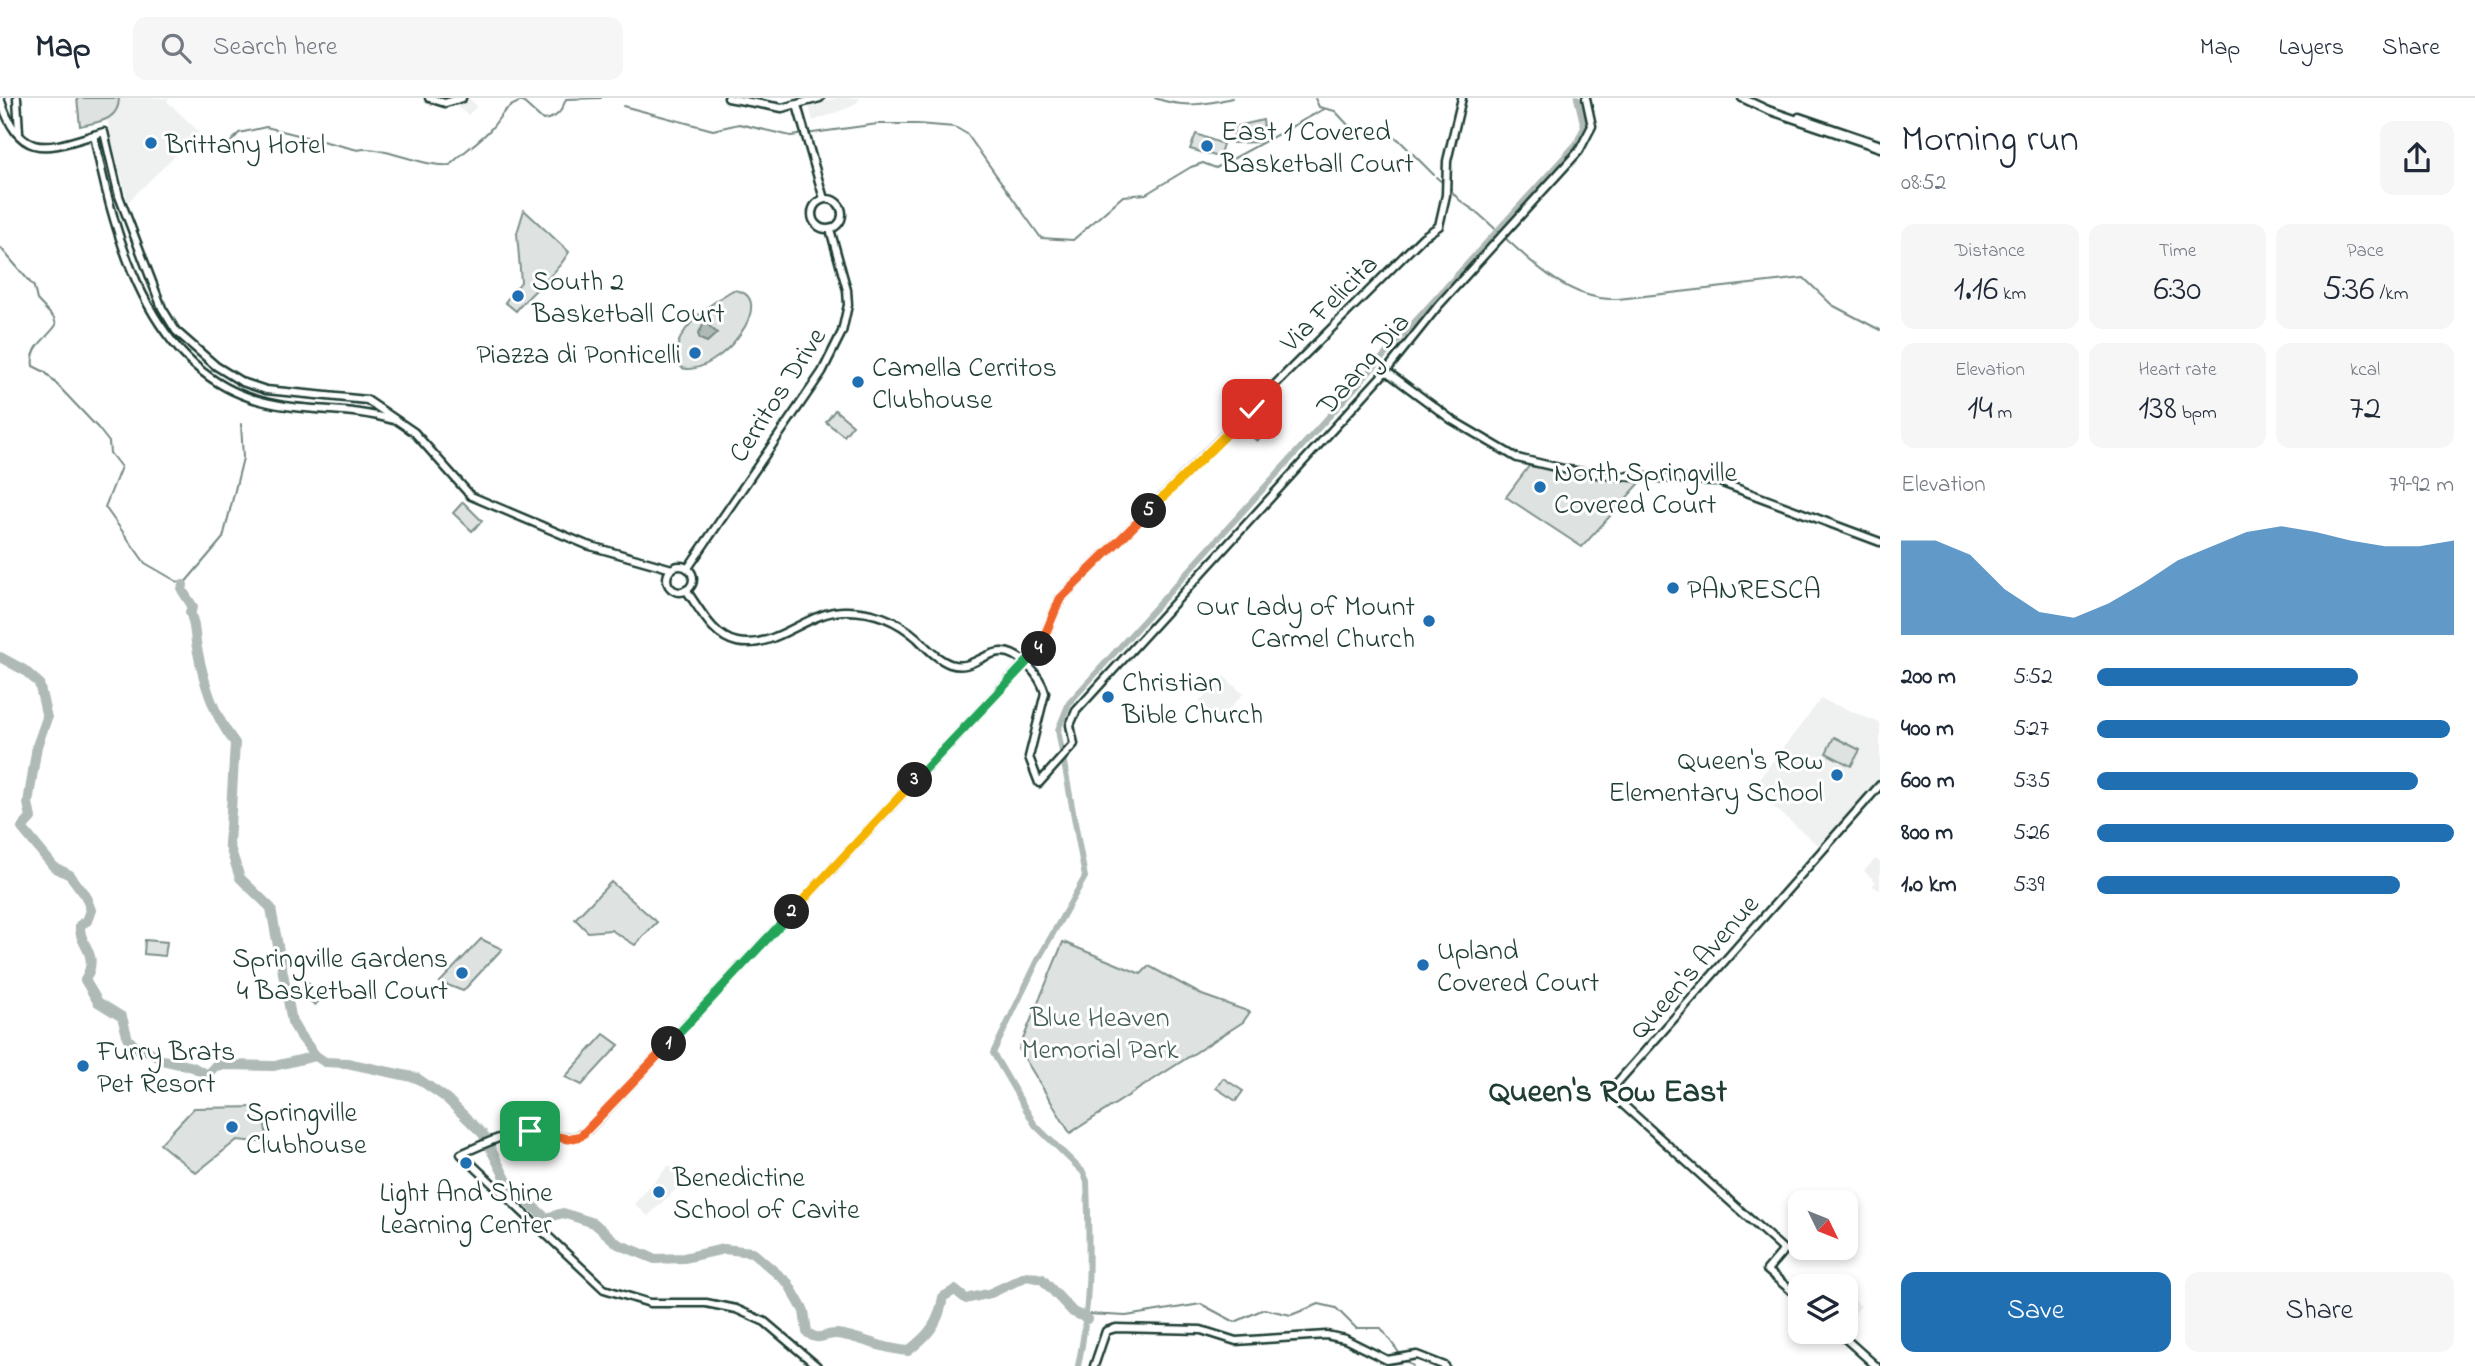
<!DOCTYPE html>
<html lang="en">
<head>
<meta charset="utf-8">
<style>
	:root { --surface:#fff; --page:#f6f6f7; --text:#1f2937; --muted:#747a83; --line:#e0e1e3; --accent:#1f6fb2 }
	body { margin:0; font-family:"Indie Flower",sans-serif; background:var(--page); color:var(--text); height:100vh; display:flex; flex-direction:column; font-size:26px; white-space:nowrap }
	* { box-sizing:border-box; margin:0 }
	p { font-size:23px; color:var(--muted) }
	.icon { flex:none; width:38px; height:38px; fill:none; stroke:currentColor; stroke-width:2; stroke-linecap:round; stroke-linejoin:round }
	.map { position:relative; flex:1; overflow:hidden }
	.details { display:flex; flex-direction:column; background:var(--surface); width:595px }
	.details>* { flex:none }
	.needle { width:46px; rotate:133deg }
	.buttons { position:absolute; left:1788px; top:1092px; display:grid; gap:14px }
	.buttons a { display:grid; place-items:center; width:70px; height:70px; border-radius:14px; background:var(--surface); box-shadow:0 4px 10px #0003; font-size:35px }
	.pin { position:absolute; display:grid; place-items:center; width:60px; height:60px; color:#fff; margin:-30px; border-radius:14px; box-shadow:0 4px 10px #0006 }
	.km { position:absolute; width:35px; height:35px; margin:-18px; border-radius:50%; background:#222; color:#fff; font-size:19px; line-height:35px; text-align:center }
	.round { display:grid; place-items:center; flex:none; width:74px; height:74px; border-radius:14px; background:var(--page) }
	.summary { display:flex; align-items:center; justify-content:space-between; height:119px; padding:0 21px }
	h1 { font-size:38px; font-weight:600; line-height:52px }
	.stats { display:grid; grid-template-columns:repeat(3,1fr); gap:10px; height:119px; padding:7px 21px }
	.stats div { display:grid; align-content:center; border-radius:14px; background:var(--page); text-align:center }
	.stats b { font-size:35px; font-weight:600 }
	.stats small { font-size:19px; font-weight:400 }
	.stats p { font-size:19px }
	.chart { height:196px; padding:14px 21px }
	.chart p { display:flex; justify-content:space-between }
	.chart svg { width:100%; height:126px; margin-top:7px; fill:var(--accent); opacity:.7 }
	.cta { display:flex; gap:14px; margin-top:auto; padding:14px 21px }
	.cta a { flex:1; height:80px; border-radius:14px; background:var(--accent); color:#fff; font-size:28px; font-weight:600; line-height:80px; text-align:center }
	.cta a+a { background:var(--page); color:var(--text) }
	ul { padding:0 21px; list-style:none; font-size:23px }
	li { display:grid; grid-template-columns:112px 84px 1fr; align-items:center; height:52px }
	li i { height:18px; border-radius:9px; background:var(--accent) }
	header { display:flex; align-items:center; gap:42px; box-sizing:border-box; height:98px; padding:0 35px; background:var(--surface); border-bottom:2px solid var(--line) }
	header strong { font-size:33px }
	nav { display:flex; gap:38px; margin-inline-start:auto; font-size:24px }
	.search { width:490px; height:63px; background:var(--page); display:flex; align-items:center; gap:18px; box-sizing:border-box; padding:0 24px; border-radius:14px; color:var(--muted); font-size:26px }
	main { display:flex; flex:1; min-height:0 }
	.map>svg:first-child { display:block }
</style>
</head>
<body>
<header>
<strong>Map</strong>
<div class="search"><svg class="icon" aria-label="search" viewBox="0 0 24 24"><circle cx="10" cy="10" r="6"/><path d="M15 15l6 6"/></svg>Search here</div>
<nav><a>Map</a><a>Layers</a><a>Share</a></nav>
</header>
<main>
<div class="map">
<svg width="1880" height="1268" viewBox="0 0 1880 1268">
	<rect width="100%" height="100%" fill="#fff"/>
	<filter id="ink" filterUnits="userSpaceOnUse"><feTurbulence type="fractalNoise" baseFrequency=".0143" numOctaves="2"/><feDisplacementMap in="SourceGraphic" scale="14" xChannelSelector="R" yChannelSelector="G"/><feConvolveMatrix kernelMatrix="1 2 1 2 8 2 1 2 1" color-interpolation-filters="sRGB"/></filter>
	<g filter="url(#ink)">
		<!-- built -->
		<g fill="#eef1f0">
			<polygon points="119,0 169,0 167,3 199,34 128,104 107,22 114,17"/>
			<polygon points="445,0 469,0 477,8 468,17"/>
			<polygon points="836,0 861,0 853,8 813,23 809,8"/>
			<polygon points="1224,578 1243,596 1219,622 1199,604"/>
			<polygon points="1821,601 1880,625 1880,680 1819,748 1752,690"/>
			<polygon points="1875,761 1880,764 1880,792 1872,788 1876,784 1864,773"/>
			<polygon points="669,1067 686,1082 648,1118 634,1106"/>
			<polygon points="1846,1195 1861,1208 1846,1225"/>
		</g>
		<!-- green -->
		<g fill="#dee3e2" stroke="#7e908b" stroke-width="2">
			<path d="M77,0h42c0,23 -21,24 -39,28z"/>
			<polygon points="1263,22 1265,38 1260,44 1233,45 1234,34 1229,30"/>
			<polygon points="1196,36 1223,46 1219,59 1190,51"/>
			<path d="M524,112l45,42c-14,24 -36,38 -53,59l-11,-9 16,-20 -4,-49z"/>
			<path d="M733,192c50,5 -15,88 -51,78 -22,-29 30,-66 51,-78z"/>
			<polygon points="835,312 853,327 844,338 826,324"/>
			<polygon points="1529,368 1640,385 1582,449 1506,399"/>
			<polygon points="463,404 482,423 472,433 453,415"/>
			<polygon points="1834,639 1860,652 1851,668 1826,655"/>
			<polygon points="611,784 657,824 635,847 611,832 588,834 575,821"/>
			<polygon points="481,841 502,851 463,893 440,884"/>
			<polygon points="145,842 167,844 165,858 144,856"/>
			<polygon points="1063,844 1141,876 1149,868 1202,897 1250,914 1243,924 1070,1035 1019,951"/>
			<polygon points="307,884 323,898 315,907 299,893"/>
			<polygon points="604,936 619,947 582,987 565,979"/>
			<polygon points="1223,980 1243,993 1236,1003 1216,990"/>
			<polygon points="262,1009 268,1045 237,1042 196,1075 160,1046 194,1010"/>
		</g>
		<!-- water -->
		<g fill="#afbab7" stroke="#758883" stroke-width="2">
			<polygon points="705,224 717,235 707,244 700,241 698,236"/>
			<polygon points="1253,321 1267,333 1257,343 1243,331"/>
		</g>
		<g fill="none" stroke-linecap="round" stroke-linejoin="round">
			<!-- stream -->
			<g stroke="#758883" stroke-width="2">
				<path d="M1155,0c27,10 49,7 77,0"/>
				<polyline points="1315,0 1319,9 1335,13 1349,28 1398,41 1434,77"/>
				<polyline points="623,8 713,32 739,26 791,38 878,26 917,26 955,29 967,36 1041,140 1073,142 1123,98 1146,96 1191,69 1203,65 1216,70 1324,11"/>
				<path d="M220,56l19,-21 27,-6 92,23c20,-6 66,18 92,15 12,-12 27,-22 39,-34 14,-15 11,-22 33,-30l21,19c14,-2 18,-7 23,-21l35,-1"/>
				<polyline points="1436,79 1443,85"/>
				<path d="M1450,90c7,14 20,18 31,28 39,34 82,86 137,83l186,-21 28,27 48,25"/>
				<path d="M0,149l34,40 3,13 17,18 2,7c-10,15 -26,21 -23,41l12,6 53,56 11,14 1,11 11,14 -16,40 40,56 38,22 40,-47 20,-80 -2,-34"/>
				<polyline points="1088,1216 1126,1218 1201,1206 1235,1224 1264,1211 1291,1217 1319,1206 1336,1210 1356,1230 1381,1230 1400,1256"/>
				<polyline points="1406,1263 1413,1268"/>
			</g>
			<!-- canal -->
			<path stroke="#afbab7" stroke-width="6" d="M1078,1268c14,-64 11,-120 9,-185l-4,-9 -48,-47 -42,-72 46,-95 46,-81 -27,-147 11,-27 507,-559 8,-17 -7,-29"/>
			<!-- river -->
			<g stroke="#afbab7" stroke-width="10">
				<path d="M183,487l-1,5 11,17 -3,5c6,14 4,22 7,36 7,35 16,67 38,95l-6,101 11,34 31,30 21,114 7,12 17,22 9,6 22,1 70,15 29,20 37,36 26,51 37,33 17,-5 31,10 24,21 37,15 29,-1 40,-9 28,3 36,31 16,28 3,21c12,11 17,1 30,2 25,3 43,15 71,17 21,-16 31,-28 35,-54l12,-7 11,9 25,-6 36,-17 15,3 31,33 15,7"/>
				<path d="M0,559l24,13 15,13 8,35 -10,28 -9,57 3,15 -9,10 32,39 16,8 15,20 6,15 -4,11 -7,4c-2,21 21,27 5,55l13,22 24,15 6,22 13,13 5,-3 16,11 31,7 14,8 8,-9 7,-1 52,1 42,-10"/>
			</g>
			<defs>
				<g id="minor">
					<path d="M0,0c21,68 51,49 104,34l15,64 43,112 14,23 40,35 26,16 24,8 101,10 47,32 57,64 116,49 85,24"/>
					<polyline points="17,0 19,35"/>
					<polyline points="429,0 445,5 462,0"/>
					<polyline points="728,0 782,10 820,0"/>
					<polyline points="1742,0 1768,12 1880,50"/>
					<polyline points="797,7 824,101"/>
					<polyline points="1799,19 1878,46"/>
					<path d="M94,37c19,99 55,237 167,266 44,12 86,5 132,19"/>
					<circle cx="827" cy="116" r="15"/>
					<polyline points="1386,273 1452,322 1517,360 1568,372 1605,377 1717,383 1880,444"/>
					<circle cx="680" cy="481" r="13"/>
					<polyline points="688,470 822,274 842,234 848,207 847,192 830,131"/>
					<path d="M686,492c14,19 27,47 51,52 38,8 69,-30 106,-31 28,-1 54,9 74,27 10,10 20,21 33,26 21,7 32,-11 51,-12 19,-1 40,25 44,41l-16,64 10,26 35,-39 -4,-19 6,-14 310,-340 52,-65 141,-155 13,-25 -6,-28"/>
					<polyline points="1801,1201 1767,1172 1784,1152 1609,994 1880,687"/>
					<polyline points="1838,1234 1876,1268"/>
					<path d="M817,1268l-52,-44 -29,-13 -30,-6h-56l-46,-14 -143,-135c21,-9 46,-22 69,-23 22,-1 36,16 58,-1l451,-482 21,-49 363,-362 16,-11 7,-31 1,-34 15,-63"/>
					<polyline points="1094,1268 1106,1233 1116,1230 1201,1232 1236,1243 1326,1237 1345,1241 1387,1262 1417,1257 1445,1268"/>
				</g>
			</defs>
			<!-- minor casing -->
			<use href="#minor" stroke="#1f3d34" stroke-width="11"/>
			<!-- minor -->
			<use href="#minor" stroke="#fff" stroke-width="6"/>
		</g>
	</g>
	<g fill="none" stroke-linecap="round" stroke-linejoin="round" filter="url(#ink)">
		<defs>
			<polyline id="split-1" points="530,1033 568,1041 581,1038 669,946"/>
			<polyline id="split-2" points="669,946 792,814"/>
			<polyline id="split-3" points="792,814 915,682"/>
			<polyline id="split-4" points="915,682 1039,551"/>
			<polyline id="split-5" points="1039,551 1060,501 1149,413"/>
			<polyline id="split-6" points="1149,413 1252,311"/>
		</defs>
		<!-- split-1 casing -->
		<use href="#split-1" stroke="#fff" stroke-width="14"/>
		<!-- split-2 casing -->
		<use href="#split-2" stroke="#fff" stroke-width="14"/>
		<!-- split-3 casing -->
		<use href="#split-3" stroke="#fff" stroke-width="14"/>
		<!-- split-4 casing -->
		<use href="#split-4" stroke="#fff" stroke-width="14"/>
		<!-- split-5 casing -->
		<use href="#split-5" stroke="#fff" stroke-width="14"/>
		<!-- split-6 casing -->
		<use href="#split-6" stroke="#fff" stroke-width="14"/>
		<!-- split-1 -->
		<use href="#split-1" stroke="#f0652b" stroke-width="9"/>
		<!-- split-2 -->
		<use href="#split-2" stroke="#22a559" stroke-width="9"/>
		<!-- split-3 -->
		<use href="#split-3" stroke="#f5b400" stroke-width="9"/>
		<!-- split-4 -->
		<use href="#split-4" stroke="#22a559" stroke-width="9"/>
		<!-- split-5 -->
		<use href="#split-5" stroke="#f0652b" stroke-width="9"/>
		<!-- split-6 -->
		<use href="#split-6" stroke="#f5b400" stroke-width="9"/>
	</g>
	<!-- markers -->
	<g fill="#1f6fb2" stroke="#fff" stroke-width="2.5">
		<circle cx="151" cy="45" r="7"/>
		<circle cx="1207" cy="48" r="7"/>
		<circle cx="518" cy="198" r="7"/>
		<circle cx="695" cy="255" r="7"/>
		<circle cx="858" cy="284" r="7"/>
		<circle cx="1540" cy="389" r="7"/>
		<circle cx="1673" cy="490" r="7"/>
		<circle cx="1429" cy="523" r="7"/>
		<circle cx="1108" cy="599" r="7"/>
		<circle cx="1837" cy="677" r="7"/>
		<circle cx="1423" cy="867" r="7"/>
		<circle cx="462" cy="875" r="7"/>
		<circle cx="83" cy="968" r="7"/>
		<circle cx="232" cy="1029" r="7"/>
		<circle cx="466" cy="1065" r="7"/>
		<circle cx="659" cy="1094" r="7"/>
	</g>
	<g text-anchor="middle" stroke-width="6" stroke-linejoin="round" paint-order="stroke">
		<!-- poi labels -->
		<g font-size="28" fill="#1f3d34" stroke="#fff" text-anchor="start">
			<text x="1221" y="42">East 1 Covered<tspan x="1221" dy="32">Basketball Court</tspan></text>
			<text x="165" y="55">Brittany Hotel</text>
			<text x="532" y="192">South 2<tspan x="532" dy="32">Basketball Court</tspan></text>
			<text x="681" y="265" text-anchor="end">Piazza di Ponticelli</text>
			<text x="872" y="278">Camella Cerritos<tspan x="872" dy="32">Clubhouse</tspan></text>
			<text x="1554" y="383">North Springville<tspan x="1554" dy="32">Covered Court</tspan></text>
			<text x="1687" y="500">PANRESCA</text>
			<text x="1415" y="517" text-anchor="end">Our Lady of Mount<tspan x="1415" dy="32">Carmel Church</tspan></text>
			<text x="1122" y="593">Christian<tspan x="1122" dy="32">Bible Church</tspan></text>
			<text x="1823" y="671" text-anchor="end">Queen's Row<tspan x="1823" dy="32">Elementary School</tspan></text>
			<text x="1437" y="861">Upland<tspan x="1437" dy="32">Covered Court</tspan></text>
			<text x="448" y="869" text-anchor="end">Springville Gardens<tspan x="448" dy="32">4 Basketball Court</tspan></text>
			<text x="97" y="962">Furry Brats<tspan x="97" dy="32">Pet Resort</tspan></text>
			<text x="246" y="1023">Springville<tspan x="246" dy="32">Clubhouse</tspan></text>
			<text x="673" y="1088">Benedictine<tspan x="673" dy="32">School of Cavite</tspan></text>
			<text x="466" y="1103" text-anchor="middle">Light And Shine<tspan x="466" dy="32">Learning Center</tspan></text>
		</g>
		<!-- street labels -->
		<g font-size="28" fill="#1f3d34" stroke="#fff">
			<text transform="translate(1328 204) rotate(-45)" y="10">Via Felicita</text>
			<text transform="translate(1362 265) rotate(-49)" y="10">Daang Dia</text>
			<text transform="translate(776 296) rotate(-57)" y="10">Cerritos Drive</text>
			<text transform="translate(1693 868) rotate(-49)" y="10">Queen's Avenue</text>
		</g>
		<!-- park labels -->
		<g font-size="28" fill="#455e57" stroke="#fff">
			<text x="1100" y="928">Blue Heaven<tspan x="1100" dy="32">Memorial Park</tspan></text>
		</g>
		<!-- quarter labels -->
		<g font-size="32" font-weight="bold" fill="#1f3d34" stroke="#fff">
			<text x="1608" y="1003">Queen's Row East</text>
		</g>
	</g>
</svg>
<div class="buttons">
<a><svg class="needle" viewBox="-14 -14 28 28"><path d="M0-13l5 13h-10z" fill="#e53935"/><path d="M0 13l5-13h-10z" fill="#747a83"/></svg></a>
<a><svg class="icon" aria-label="layers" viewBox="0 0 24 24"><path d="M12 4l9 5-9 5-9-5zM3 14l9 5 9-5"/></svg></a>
</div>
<div class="pin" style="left:530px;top:1033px;background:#1e9e55"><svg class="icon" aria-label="arrive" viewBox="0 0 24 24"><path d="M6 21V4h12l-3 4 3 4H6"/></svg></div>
<div class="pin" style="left:1252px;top:311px;background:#d93025"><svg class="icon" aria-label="check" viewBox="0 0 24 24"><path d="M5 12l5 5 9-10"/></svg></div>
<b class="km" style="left:669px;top:946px">1</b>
<b class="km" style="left:792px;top:814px">2</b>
<b class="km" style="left:915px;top:682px">3</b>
<b class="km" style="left:1039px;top:551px">4</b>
<b class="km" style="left:1149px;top:413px">5</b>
</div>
<section class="details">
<div class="summary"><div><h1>Morning run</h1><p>08:52</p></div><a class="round"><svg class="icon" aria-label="share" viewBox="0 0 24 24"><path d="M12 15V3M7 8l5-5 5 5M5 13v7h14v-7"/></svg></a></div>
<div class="stats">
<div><p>Distance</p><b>1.16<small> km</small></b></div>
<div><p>Time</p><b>6:30</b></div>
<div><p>Pace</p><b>5:36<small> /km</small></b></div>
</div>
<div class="stats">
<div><p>Elevation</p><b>14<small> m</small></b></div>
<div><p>Heart rate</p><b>138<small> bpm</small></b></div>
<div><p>kcal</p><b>72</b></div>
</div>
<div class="chart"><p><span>Elevation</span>79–92 m</p>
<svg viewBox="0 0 160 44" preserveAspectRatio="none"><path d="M0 44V11L10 11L20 16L30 28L40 36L50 38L60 33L70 26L80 18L90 13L100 8L110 6L120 8L130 11L140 13L150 13L160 11V44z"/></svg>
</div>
<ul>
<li><b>200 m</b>5:52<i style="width:73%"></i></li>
<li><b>400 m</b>5:27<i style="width:99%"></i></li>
<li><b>600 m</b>5:35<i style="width:90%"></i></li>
<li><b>800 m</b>5:26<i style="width:100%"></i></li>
<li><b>1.0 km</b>5:39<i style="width:85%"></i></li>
</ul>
<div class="cta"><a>Save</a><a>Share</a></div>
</section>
</main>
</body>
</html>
